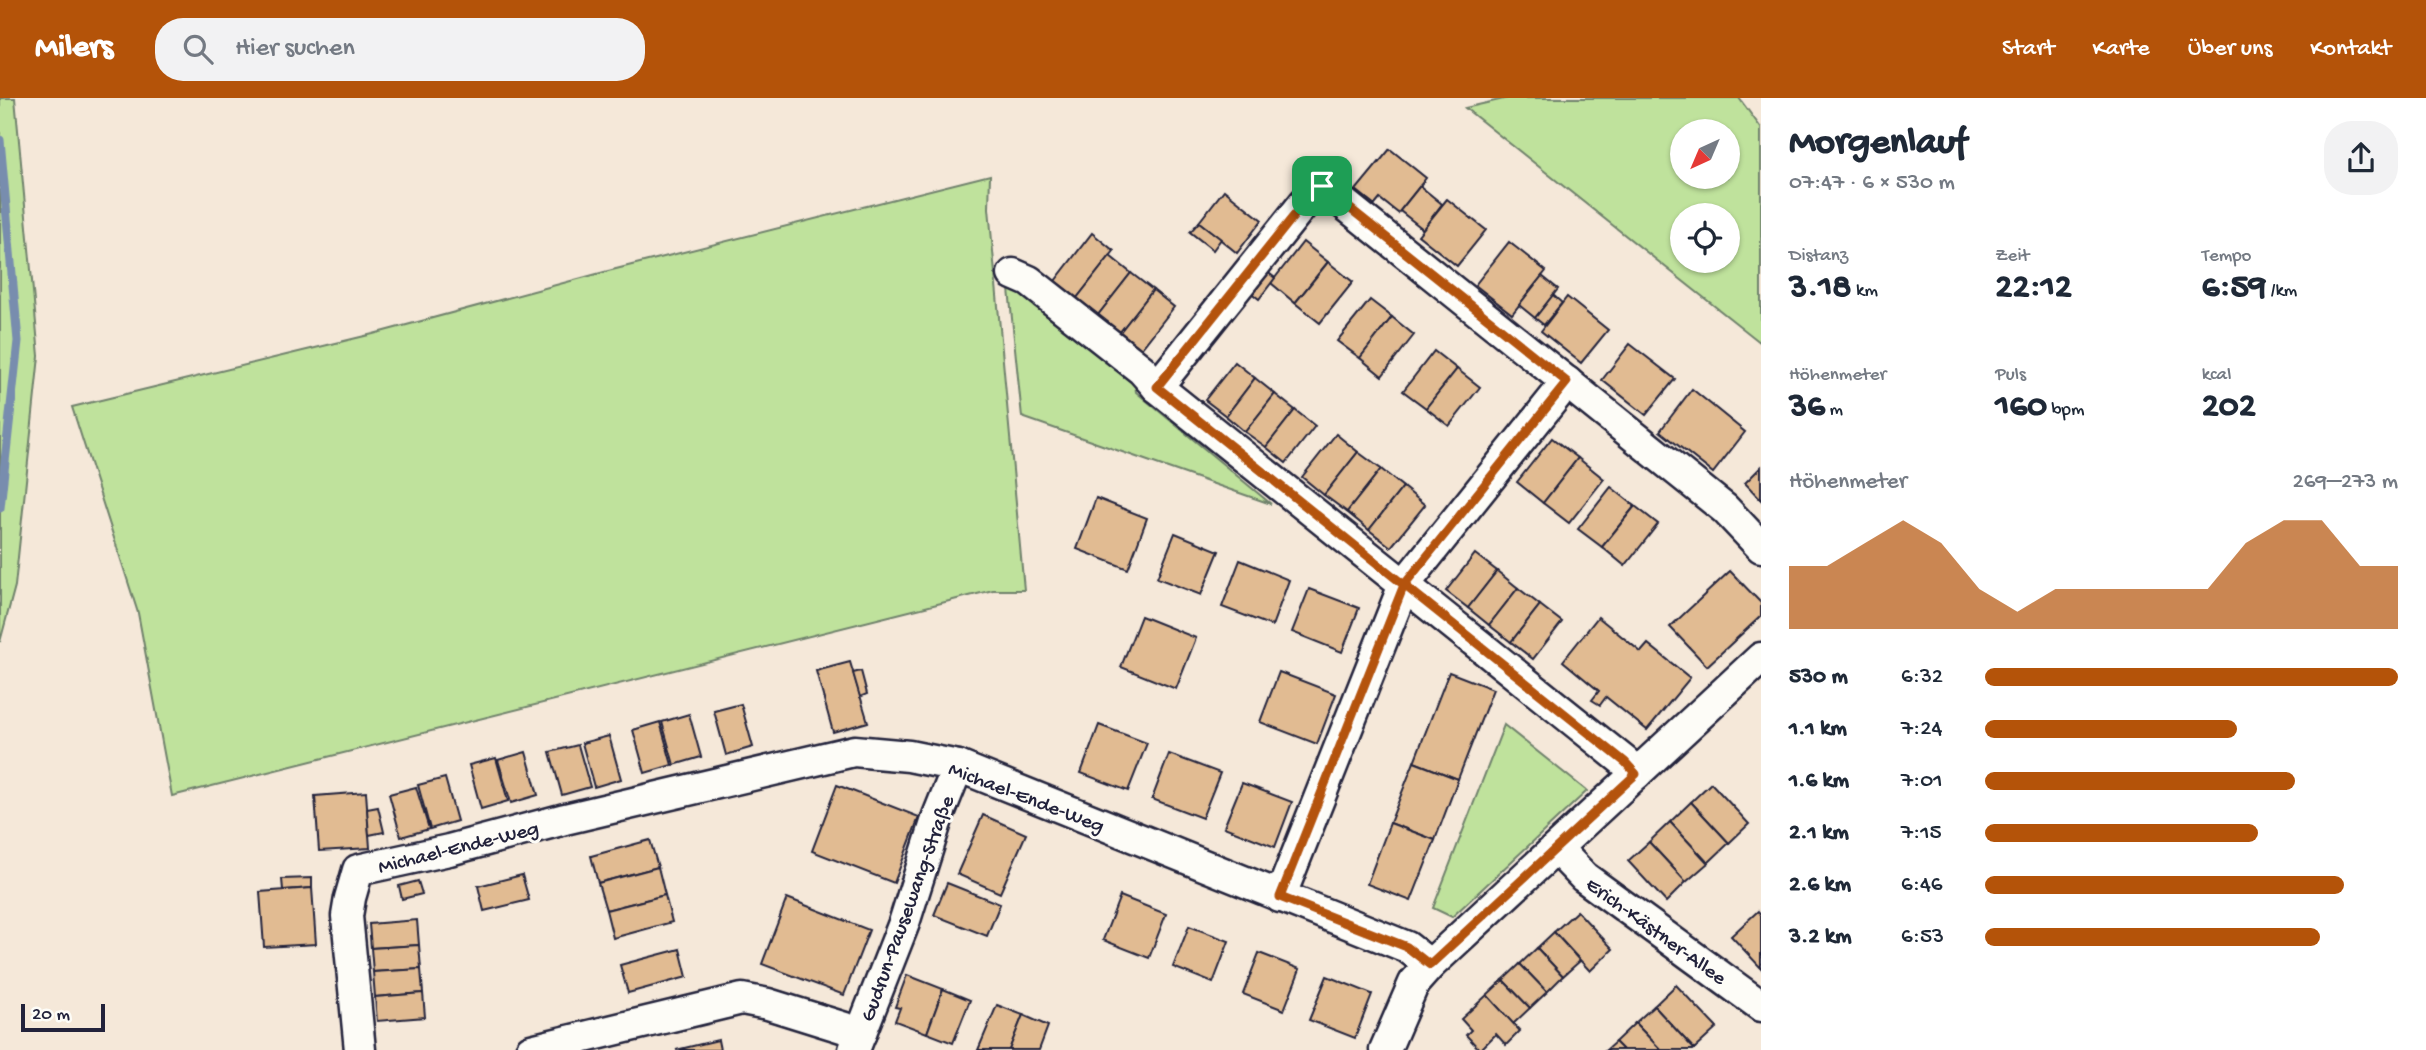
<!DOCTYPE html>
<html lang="de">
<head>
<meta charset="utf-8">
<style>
	:root { --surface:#fff; --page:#f2f2f3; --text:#1f2937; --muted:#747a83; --accent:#b45309 }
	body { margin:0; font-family:"Gochi Hand",sans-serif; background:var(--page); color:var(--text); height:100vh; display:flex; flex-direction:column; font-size:26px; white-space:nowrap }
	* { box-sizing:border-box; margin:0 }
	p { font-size:23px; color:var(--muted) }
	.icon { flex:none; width:38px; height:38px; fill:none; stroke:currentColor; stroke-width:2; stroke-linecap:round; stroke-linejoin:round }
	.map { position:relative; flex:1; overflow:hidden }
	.drawer { display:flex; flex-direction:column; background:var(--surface); width:665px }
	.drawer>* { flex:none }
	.needle { width:46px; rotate:224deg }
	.controls { position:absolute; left:1670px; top:21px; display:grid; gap:14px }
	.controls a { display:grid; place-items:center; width:70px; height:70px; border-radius:50%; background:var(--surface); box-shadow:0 2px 5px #0004; font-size:35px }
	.scale { position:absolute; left:21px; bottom:18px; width:84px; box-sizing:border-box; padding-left:7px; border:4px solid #22223b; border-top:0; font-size:19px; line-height:24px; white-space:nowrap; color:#22223b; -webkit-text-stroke:5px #fdfcf7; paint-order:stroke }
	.pin { position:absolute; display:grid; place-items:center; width:60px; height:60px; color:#fff; margin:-30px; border-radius:14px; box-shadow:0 4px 10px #0006 }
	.round { display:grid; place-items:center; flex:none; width:74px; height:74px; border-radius:28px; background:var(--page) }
	.summary { display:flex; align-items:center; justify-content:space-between; height:119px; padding:0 28px }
	h1 { font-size:38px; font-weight:700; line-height:52px }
	.figures { display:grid; grid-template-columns:repeat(3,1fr); gap:10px; height:119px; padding:7px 28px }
	.figures div { display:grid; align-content:center }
	.figures b { font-size:35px; font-weight:700 }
	.figures small { font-size:19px; font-weight:400 }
	.figures p { font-size:19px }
	.chart { height:196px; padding:14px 28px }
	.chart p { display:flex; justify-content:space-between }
	.chart svg { width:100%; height:126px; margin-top:7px; fill:var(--accent); opacity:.7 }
	ul { padding:0 28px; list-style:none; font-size:23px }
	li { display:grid; grid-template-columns:112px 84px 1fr; align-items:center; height:52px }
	li i { height:18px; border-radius:9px; background:var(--accent) }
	header { display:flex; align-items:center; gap:42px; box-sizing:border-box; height:98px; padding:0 35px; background:var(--accent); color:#fff }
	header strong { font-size:33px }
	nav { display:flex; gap:38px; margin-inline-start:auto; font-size:24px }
	.search { width:490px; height:63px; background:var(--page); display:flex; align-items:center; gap:18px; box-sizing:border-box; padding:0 24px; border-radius:28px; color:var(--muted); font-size:26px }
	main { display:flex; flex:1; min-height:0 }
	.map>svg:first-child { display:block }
</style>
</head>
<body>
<header>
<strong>Milers</strong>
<div class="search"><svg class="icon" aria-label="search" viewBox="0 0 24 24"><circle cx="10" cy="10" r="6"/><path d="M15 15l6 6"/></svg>Hier suchen</div>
<nav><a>Start</a><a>Karte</a><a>Über uns</a><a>Kontakt</a></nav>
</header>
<main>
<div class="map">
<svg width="1761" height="952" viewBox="0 0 1761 952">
	<rect width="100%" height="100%" fill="#f5e8d9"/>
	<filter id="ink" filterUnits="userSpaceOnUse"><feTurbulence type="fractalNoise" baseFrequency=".0143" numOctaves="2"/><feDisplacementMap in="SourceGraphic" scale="14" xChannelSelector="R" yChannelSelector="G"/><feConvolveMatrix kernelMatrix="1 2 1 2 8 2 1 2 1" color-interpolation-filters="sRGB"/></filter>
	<g filter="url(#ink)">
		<!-- green -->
		<g fill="#bfe29c" stroke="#70826c" stroke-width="2" fill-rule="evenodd">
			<polygon points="0,0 15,0 39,258 15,488 0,544"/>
			<path d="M1508,0h231l22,30v215l-296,-235zM1682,33h45v46h-45zM1682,117h45v46h-45z"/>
			<polygon points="990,77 989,110 1024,492 993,492 172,698 138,515 72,309 373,236 608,173"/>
			<polygon points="1021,190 1134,279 1136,294 1271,406 1022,319 1009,191"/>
			<polygon points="1504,627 1587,693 1452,819 1433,810"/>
		</g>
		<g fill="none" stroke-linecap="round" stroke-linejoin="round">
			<!-- stream -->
			<polyline stroke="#788dae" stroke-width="9" points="0,42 18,243 0,410"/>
		</g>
		<!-- building -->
		<g fill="#e1bb92" stroke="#22223b" stroke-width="2">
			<polygon points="1390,51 1426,80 1398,115 1380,101 1375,107 1356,92"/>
			<polygon points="1420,88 1442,106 1423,131 1400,113"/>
			<polygon points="1224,92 1262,122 1237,155 1199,124"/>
			<polygon points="1447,101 1486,132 1457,168 1418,137"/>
			<polygon points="1199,124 1221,141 1213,152 1190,134"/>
			<polygon points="1092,135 1114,153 1077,200 1055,183"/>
			<polygon points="1303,144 1328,164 1295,205 1271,185"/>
			<polygon points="1509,144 1546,173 1512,216 1475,187"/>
			<polygon points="1110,158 1131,175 1098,217 1077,200"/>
			<polygon points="1328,164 1353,184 1320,225 1295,205"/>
			<polygon points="1265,172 1275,180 1259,201 1249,193"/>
			<polygon points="1131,175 1153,192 1120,234 1098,217"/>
			<polygon points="1542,178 1558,191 1535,220 1519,207"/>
			<polygon points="1153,192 1174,209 1141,251 1120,234"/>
			<polygon points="1553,197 1562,205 1544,227 1535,220"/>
			<polygon points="1567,199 1608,232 1581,265 1541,233"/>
			<polygon points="1370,202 1392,219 1360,260 1337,243"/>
			<polygon points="1392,219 1414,237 1382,278 1360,260"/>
			<polygon points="1630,246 1675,281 1646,317 1602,282"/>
			<polygon points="1434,253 1457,271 1426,310 1403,293"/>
			<polygon points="1235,264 1255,280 1226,318 1205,302"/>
			<polygon points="1457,271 1480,289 1449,328 1426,310"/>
			<polygon points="1255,280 1275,296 1245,334 1226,318"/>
			<polygon points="1692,291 1745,334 1713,375 1660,333"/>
			<polygon points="1275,296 1295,312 1266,349 1245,334"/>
			<polygon points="1295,312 1315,328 1286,365 1266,349"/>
			<polygon points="1336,336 1358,354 1324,397 1302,379"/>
			<polygon points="1552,340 1578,360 1543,405 1517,384"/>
			<polygon points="1358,354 1381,371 1347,414 1324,397"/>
			<polygon points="1578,360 1604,381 1569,425 1543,405"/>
			<polygon points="1761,369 1761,402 1745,385"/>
			<polygon points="1381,371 1403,389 1369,432 1347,414"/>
			<polygon points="1403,389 1425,407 1391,449 1369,432"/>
			<polygon points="1611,389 1635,408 1602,449 1578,431"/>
			<polygon points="1096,400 1147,420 1128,471 1077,451"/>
			<polygon points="1635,408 1658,426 1625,468 1602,449"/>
			<polygon points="1175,435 1219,453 1201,497 1157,480"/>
			<polygon points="1475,456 1497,473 1468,510 1446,493"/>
			<polygon points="1240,462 1289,482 1272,528 1222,509"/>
			<polygon points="1497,473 1518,490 1489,527 1468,510"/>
			<polygon points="1730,473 1761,505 1761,518 1707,568 1670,529"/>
			<polygon points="1518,490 1540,507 1511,544 1489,527"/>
			<polygon points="1309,491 1359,510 1342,554 1292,534"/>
			<polygon points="1540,507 1562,524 1533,561 1511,544"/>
			<polygon points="1141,518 1196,540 1176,591 1121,569"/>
			<polygon points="1598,519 1641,554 1648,546 1690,580 1647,632 1606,599 1600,607 1592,602 1599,593 1563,563"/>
			<polygon points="850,564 868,624 833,634 816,573"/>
			<polygon points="861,573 867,596 860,599 853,575"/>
			<polygon points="1279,574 1336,596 1317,646 1260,624"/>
			<polygon points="1449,574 1493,591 1458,681 1414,664"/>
			<polygon points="741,606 753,649 726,657 714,613"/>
			<polygon points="689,616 701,659 674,667 662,624"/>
			<polygon points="660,624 672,667 645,675 633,632"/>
			<polygon points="1099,627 1147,645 1128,693 1081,675"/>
			<polygon points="609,638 621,681 594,689 582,645"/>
			<polygon points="578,647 590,689 562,697 550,654"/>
			<polygon points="526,654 538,697 511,705 498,662"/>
			<polygon points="1169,656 1220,675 1202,720 1152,701"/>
			<polygon points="496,660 508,703 481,711 469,667"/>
			<polygon points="1414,664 1458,681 1435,742 1390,725"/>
			<polygon points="445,680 457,723 430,731 418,687"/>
			<polygon points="1242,685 1292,704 1275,749 1224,729"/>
			<polygon points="1711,685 1749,726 1729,745 1691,704"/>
			<polygon points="837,687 919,719 894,785 812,753"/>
			<polygon points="416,689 429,731 401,739 389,696"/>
			<polygon points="366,694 370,750 319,753 315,698"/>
			<polygon points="1691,704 1729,745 1708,765 1670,724"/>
			<polygon points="378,709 384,734 369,737 367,711"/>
			<polygon points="983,717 1026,736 1000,795 957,776"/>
			<polygon points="1670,724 1708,765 1686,784 1649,744"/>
			<polygon points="1390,725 1435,742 1411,803 1367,786"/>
			<polygon points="650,742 658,769 598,785 591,758"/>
			<polygon points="1649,744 1686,784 1666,804 1628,763"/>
			<polygon points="658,769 665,797 606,812 598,785"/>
			<polygon points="522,777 529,802 484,813 478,788"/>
			<polygon points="312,780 312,790 283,792 282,781"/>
			<polygon points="418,783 422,796 402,801 399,788"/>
			<polygon points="947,785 1000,806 987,838 934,817"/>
			<polygon points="312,790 316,846 264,849 260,794"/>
			<polygon points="665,797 672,824 613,840 606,812"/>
			<polygon points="1120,798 1166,816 1149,860 1103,842"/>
			<polygon points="787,800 869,832 844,897 762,866"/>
			<polygon points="1577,813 1613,851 1590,873 1554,834"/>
			<polygon points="1758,813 1761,817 1761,870 1731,838"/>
			<polygon points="417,822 419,847 371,850 369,826"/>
			<polygon points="1189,828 1229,843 1213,885 1173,869"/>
			<polygon points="1554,834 1580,863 1563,878 1537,850"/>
			<polygon points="419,847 421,871 373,874 371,850"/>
			<polygon points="1537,850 1563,878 1547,894 1520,866"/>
			<polygon points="680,851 687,879 628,895 620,867"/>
			<polygon points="1259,855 1300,871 1284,912 1243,896"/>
			<polygon points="1520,866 1547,894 1530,910 1503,882"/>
			<polygon points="421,871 423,895 375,899 373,874"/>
			<polygon points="907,877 943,891 927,935 895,923 900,910 895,909"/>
			<polygon points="1327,878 1372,896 1355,940 1309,922"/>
			<polygon points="1503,882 1530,910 1513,926 1487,897"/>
			<polygon points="1676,887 1717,930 1694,951 1654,908"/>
			<polygon points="943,891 970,902 953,945 927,935"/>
			<polygon points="423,895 425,919 377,923 375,899"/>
			<polygon points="1487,897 1520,933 1506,947 1496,936 1480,952 1466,937 1471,932 1461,921"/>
			<polygon points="997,907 1023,917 1009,952 978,952"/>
			<polygon points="1654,908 1694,951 1693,952 1661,952 1635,925"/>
			<polygon points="1023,917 1048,928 1039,952 1009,952"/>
			<polygon points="1635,925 1661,952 1623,952 1615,944"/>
			<polygon points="718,942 720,952 676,952"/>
			<polygon points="1615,944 1623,952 1606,952"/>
		</g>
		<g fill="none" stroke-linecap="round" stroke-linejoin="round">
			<defs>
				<g id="minor">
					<polyline points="1013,176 1029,183 1142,272 1157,289 1625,664 1636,676"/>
					<polyline points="1157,289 1305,104 1315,97 1322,88 1725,411 1761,449"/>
					<polyline points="1557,751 1584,779 1761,908"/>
					<polyline points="1280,799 1404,487 1567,284"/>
					<polyline points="360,952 347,818 350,800 358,772 449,752 565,721 854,653 909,658 958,668 1407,849 1430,867"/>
					<polyline points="531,952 742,901 768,906 861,935"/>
					<polyline points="854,952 904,825 938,718 958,668"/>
					<polyline points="1385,952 1414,885 1430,867 1761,560"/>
				</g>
			</defs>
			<!-- minor casing -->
			<use href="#minor" stroke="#22223b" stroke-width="35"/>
			<!-- minor -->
			<use href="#minor" stroke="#fdfcf7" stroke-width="30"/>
		</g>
	</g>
	<g fill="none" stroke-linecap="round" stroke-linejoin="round" filter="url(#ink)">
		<defs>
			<polyline id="route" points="1322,88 1567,284 1404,487 1280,799 1407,849 1430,867 1636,676 1625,664 1157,289 1305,104 1322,88"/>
		</defs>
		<!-- route casing -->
		<use href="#route" stroke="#fff" stroke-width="14"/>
		<!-- route -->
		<use href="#route" stroke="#b45309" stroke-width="9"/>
	</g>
	<g text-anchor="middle" stroke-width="6" stroke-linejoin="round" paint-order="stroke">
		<!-- street labels -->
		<g font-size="21" fill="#22223b" stroke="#fdfcf7">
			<text transform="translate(1027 698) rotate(21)" y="7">Michael-Ende-Weg</text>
			<text transform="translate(458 748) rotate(-14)" y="7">Michael-Ende-Weg</text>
			<text transform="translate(906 810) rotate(-70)" y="7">Gudrun-Pausewang-Straße</text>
			<text transform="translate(1657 832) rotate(36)" y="7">Erich-Kästner-Allee</text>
		</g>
	</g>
</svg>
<div class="controls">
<a><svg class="needle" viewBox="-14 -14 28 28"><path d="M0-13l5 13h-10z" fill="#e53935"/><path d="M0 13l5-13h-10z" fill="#747a83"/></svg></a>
<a><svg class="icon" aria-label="locate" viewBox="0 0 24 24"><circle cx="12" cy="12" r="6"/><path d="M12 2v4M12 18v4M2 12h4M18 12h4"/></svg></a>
</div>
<div class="scale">20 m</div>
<div class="pin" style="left:1322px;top:88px;background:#1e9e55"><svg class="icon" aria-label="arrive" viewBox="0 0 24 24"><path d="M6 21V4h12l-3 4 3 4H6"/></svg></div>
</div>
<section class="drawer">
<div class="summary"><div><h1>Morgenlauf</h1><p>07:47 · 6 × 530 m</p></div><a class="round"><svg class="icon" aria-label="share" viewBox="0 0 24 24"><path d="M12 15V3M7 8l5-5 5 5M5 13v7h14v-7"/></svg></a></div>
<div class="figures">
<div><p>Distanz</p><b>3.18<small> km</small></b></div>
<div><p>Zeit</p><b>22:12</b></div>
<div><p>Tempo</p><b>6:59<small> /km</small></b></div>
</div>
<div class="figures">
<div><p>Höhenmeter</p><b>36<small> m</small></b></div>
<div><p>Puls</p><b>160<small> bpm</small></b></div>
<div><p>kcal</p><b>202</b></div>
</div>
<div class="chart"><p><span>Höhenmeter</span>269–273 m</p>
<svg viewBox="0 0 160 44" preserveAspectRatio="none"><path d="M0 44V22L10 22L20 14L30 6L40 14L50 30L60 38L70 30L80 30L90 30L100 30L110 30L120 14L130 6L140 6L150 22L160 22V44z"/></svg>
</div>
<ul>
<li><b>530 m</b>6:32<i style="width:100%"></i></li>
<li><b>1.1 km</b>7:24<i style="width:61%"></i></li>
<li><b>1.6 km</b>7:01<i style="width:75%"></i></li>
<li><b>2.1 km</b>7:15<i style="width:66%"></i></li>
<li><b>2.6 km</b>6:46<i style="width:87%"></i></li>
<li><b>3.2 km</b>6:53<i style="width:81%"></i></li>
</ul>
</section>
</main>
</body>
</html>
